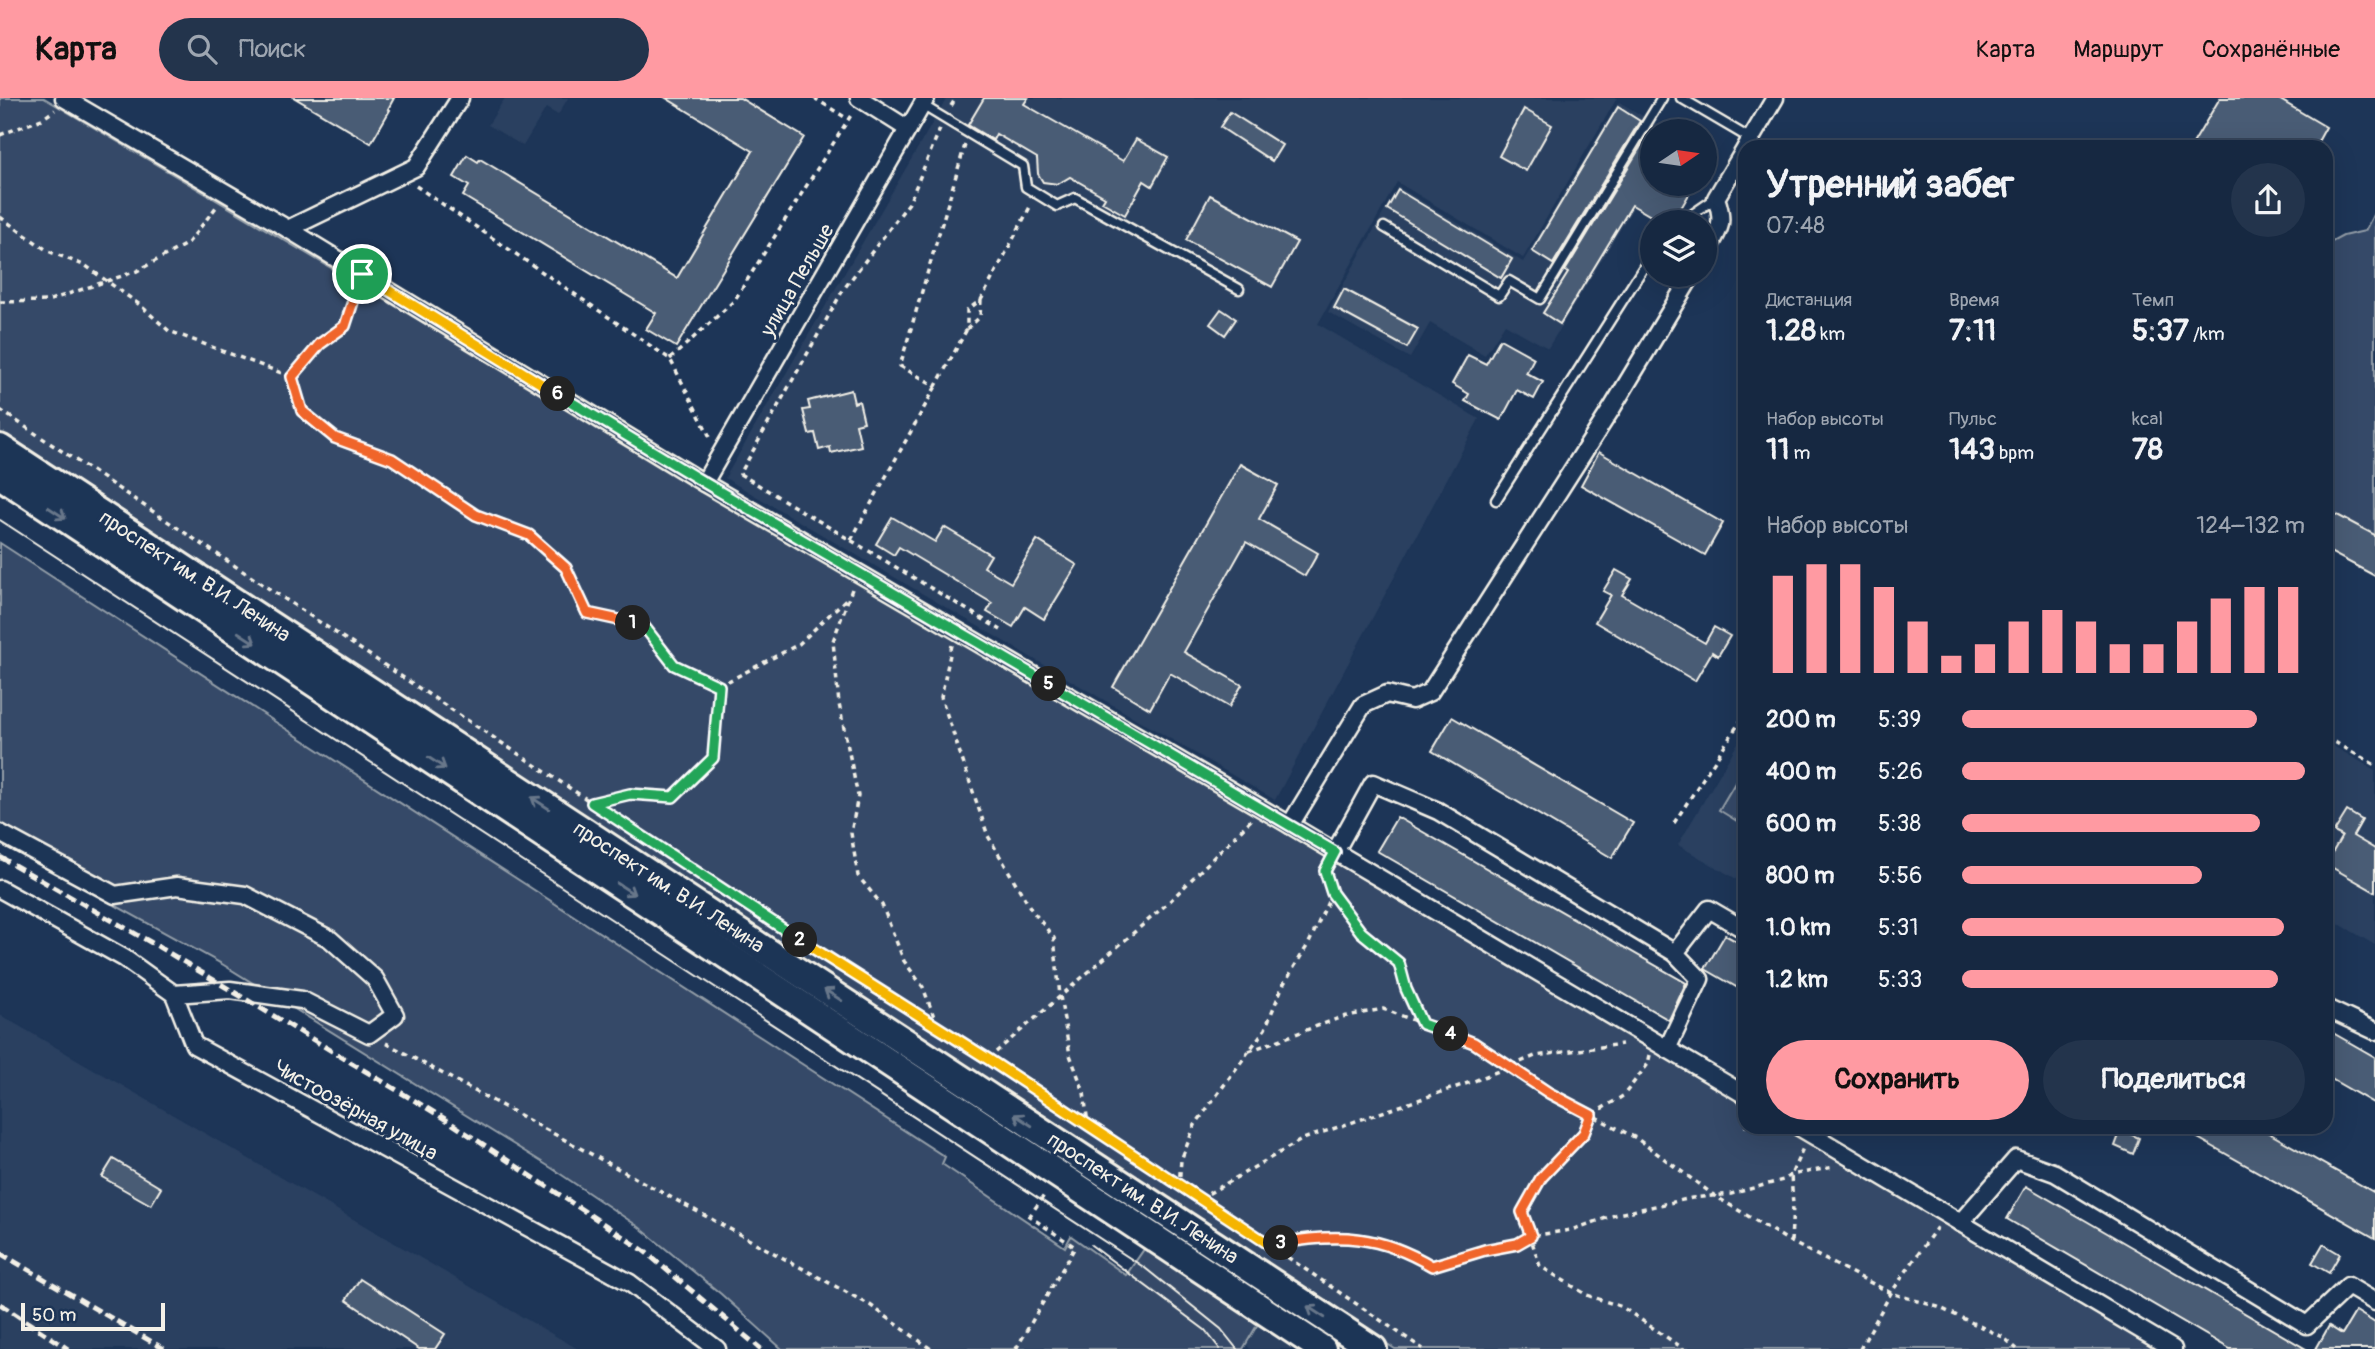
<!DOCTYPE html>
<html lang="ru">
<head>
<meta charset="utf-8">
<style>
	:root { --surface:#162841; --page:#23344c; --text:#f1f3f6; --muted:#9ea6b1; --line:#35445a; --accent:#ff9aa2 }
	body { margin:0; font-family:Pangolin,sans-serif; background:var(--page); color:var(--text); height:100vh; display:flex; flex-direction:column; font-size:26px; white-space:nowrap }
	* { box-sizing:border-box; margin:0 }
	p { font-size:23px; color:var(--muted) }
	.icon { flex:none; width:38px; height:38px; fill:none; stroke:currentColor; stroke-width:2; stroke-linecap:round; stroke-linejoin:round }
	.map { position:relative; flex:1; overflow:hidden }
	.sheet { position:absolute; left:1738px; top:42px; width:595px; height:994px; display:flex; flex-direction:column; background:var(--surface); border-radius:21px; box-shadow:0 7px 28px #0002,0 0 0 2px var(--line) }
	.sheet>* { flex:none }
	.needle { width:46px; rotate:77deg }
	.controls { position:absolute; left:1640px; top:21px; display:grid; gap:14px }
	.controls a { display:grid; place-items:center; width:77px; height:77px; border-radius:50%; background:var(--surface); box-shadow:0 7px 28px #0002,0 0 0 2px var(--line); font-size:35px }
	.scale { position:absolute; left:21px; bottom:18px; width:144px; box-sizing:border-box; padding-left:7px; border:4px solid #f4f1e8; border-top:0; font-size:19px; line-height:24px; white-space:nowrap; color:#f4f1e8; -webkit-text-stroke:5px #1d3557; paint-order:stroke }
	.pin { position:absolute; display:grid; place-items:center; width:60px; height:60px; color:#fff; margin:-30px; border:4px solid #fff; border-radius:50%; box-shadow:0 2px 7px #0007 }
	.km { position:absolute; width:35px; height:35px; margin:-18px; border-radius:50%; background:#222; color:#fff; font-size:19px; line-height:35px; text-align:center }
	.round { display:grid; place-items:center; flex:none; width:74px; height:74px; border-radius:37px; background:var(--page) }
	.summary { display:flex; align-items:center; justify-content:space-between; height:119px; padding:0 28px }
	h1 { font-size:38px; font-weight:700; line-height:52px }
	.metrics { display:grid; grid-template-columns:repeat(3,1fr); gap:10px; height:119px; padding:7px 28px }
	.metrics div { display:grid; align-content:center }
	.metrics b { font-size:30px; font-weight:700 }
	.metrics small { font-size:19px; font-weight:400 }
	.metrics p { font-size:19px }
	.chart { height:196px; padding:14px 28px }
	.chart p { display:flex; justify-content:space-between }
	.chart svg { width:100%; height:126px; margin-top:7px; stroke:var(--accent); stroke-width:6 }
	.cta { display:flex; gap:14px; margin-top:auto; padding:14px 28px }
	.cta a { flex:1; height:80px; border-radius:42px; background:var(--accent); color:#111; font-size:28px; font-weight:700; line-height:80px; text-align:center }
	.cta a+a { background:var(--page); color:var(--text) }
	ul { padding:0 28px; list-style:none; font-size:23px }
	li { display:grid; grid-template-columns:112px 84px 1fr; align-items:center; height:52px }
	li i { height:18px; border-radius:9px; background:var(--accent) }
	header { display:flex; align-items:center; gap:42px; box-sizing:border-box; height:98px; padding:0 35px; background:var(--accent); color:#111 }
	header strong { font-size:33px }
	nav { display:flex; gap:38px; margin-inline-start:auto; font-size:24px }
	.search { width:490px; height:63px; background:var(--page); display:flex; align-items:center; gap:18px; box-sizing:border-box; padding:0 24px; border-radius:38px; color:var(--muted); font-size:26px }
	.map>svg:first-child { display:block }
</style>
</head>
<body>
<header>
<strong>Карта</strong>
<div class="search"><svg class="icon" aria-label="search" viewBox="0 0 24 24"><circle cx="10" cy="10" r="6"/><path d="M15 15l6 6"/></svg>Поиск</div>
<nav><a>Карта</a><a>Маршрут</a><a>Сохранённые</a></nav>
</header>
<div class="map">
<svg width="2375" height="1251" viewBox="0 0 2375 1251">
	<rect width="100%" height="100%" fill="#1d3557"/>
	<filter id="ink" filterUnits="userSpaceOnUse"><feTurbulence type="fractalNoise" baseFrequency=".0143" numOctaves="2"/><feDisplacementMap in="SourceGraphic" scale="14" xChannelSelector="R" yChannelSelector="G"/><feConvolveMatrix kernelMatrix="1 2 1 2 8 2 1 2 1" color-interpolation-filters="sRGB"/></filter>
	<g filter="url(#ink)">
		<!-- built -->
		<g fill="#2a4060">
			<polygon points="505,0 568,0 558,17 546,10 523,48 488,27"/>
			<polygon points="947,0 1617,0 1523,160 1397,84 1318,226 1479,321 1275,702 725,380"/>
			<polygon points="1619,4 1668,33 1652,33 1652,79 1548,250 1505,226 1485,257 1430,225 1410,260 1328,214 1398,89 1523,164"/>
			<polygon points="1745,633 1745,786 1678,747"/>
			<polygon points="2326,644 2375,672 2375,847 2326,818"/>
			<polygon points="0,917 578,1251 0,1251"/>
			<polygon points="1259,1224 1298,1251 1250,1251 1246,1246"/>
		</g>
		<!-- green -->
		<g fill="#354a67" stroke="#949ea8" stroke-width="2">
			<polygon points="0,0 44,0 1745,1007 1745,1029 1782,1029 2157,1251 1395,1251 0,338"/>
			<polygon points="2375,113 2375,477 2326,451 2326,147 2343,138 2365,133"/>
			<polygon points="0,445 945,1059 942,1066 1065,1149 1071,1138 1126,1177 1147,1147 1259,1224 1243,1251 782,1251 721,1196 639,1129 553,1071 222,866 0,744"/>
			<polygon points="1745,668 1745,728 1719,712"/>
		</g>
		<!-- building -->
		<g fill="#485b74" stroke="#f4f1e8" stroke-width="2">
			<polygon points="295,0 394,0 388,11 390,12 371,45"/>
			<polygon points="666,0 740,0 804,39 676,249 646,231 656,215 463,98 469,88 454,79 467,57 478,64 480,61 677,180 753,53"/>
			<polygon points="984,0 1028,0 1024,6 1123,63 1136,41 1168,59 1152,88 1144,83 1125,117 1102,104 1105,99 1070,79 1058,86 1043,84 1038,76 1037,60 996,36 993,42 968,27"/>
			<polygon points="2220,0 2277,0 2326,29 2315,49 2191,49"/>
			<polygon points="1618,9 1640,23 1553,166 1532,153"/>
			<polygon points="1524,11 1552,27 1526,73 1499,58"/>
			<polygon points="1230,14 1282,47 1272,63 1220,29"/>
			<polygon points="1652,30 1652,86 1695,86 1673,124 1661,124 1632,107 1560,226 1543,215 1568,175 1565,173"/>
			<polygon points="1398,92 1512,161 1501,180 1387,111"/>
			<polygon points="1210,97 1297,144 1272,189 1186,142"/>
			<polygon points="1344,191 1418,231 1407,250 1334,210"/>
			<polygon points="1221,211 1236,221 1225,237 1210,226"/>
			<polygon points="1500,241 1534,260 1526,275 1543,284 1534,301 1517,292 1501,322 1465,303 1469,296 1452,286 1468,257 1486,266"/>
			<polygon points="851,292 854,305 859,303 864,324 856,326 861,348 831,355 830,349 819,352 815,335 809,336 803,312 810,311 808,303"/>
			<polygon points="1599,354 1723,425 1705,457 1581,387"/>
			<polygon points="1240,366 1278,387 1259,421 1318,455 1305,478 1246,444 1184,554 1242,587 1229,609 1170,575 1150,611 1113,589"/>
			<polygon points="2326,411 2375,437 2375,478 2326,452"/>
			<polygon points="892,419 935,444 944,429 991,457 984,469 1011,485 1037,442 1077,467 1044,521 1025,509 1013,529 987,514 992,505 899,449 894,457 876,446"/>
			<polygon points="1616,472 1632,481 1622,497 1705,545 1714,529 1730,538 1718,558 1712,554 1695,583 1595,524 1611,497 1603,493"/>
			<polygon points="1452,619 1633,725 1612,760 1432,653"/>
			<polygon points="2347,713 2362,722 2353,738 2375,751 2375,794 2326,766 2342,738 2334,734"/>
			<polygon points="1397,719 1686,885 1669,922 1377,753"/>
			<polygon points="1725,837 1745,848 1745,894 1705,871"/>
			<polygon points="2326,931 2375,959 2375,1006 2326,978"/>
			<polygon points="2202,1029 2258,1029 2375,1095 2375,1140 2196,1039"/>
			<polygon points="2121,1032 2139,1040 2133,1056 2115,1048"/>
			<polygon points="113,1061 161,1090 151,1107 102,1079"/>
			<polygon points="2026,1088 2140,1154 2306,1251 2230,1251 2007,1121"/>
			<polygon points="2323,1146 2340,1156 2329,1175 2312,1165"/>
			<polygon points="360,1181 445,1236 435,1251 419,1251 346,1202"/>
			<polygon points="2356,1213 2375,1225 2375,1251 2316,1251 2329,1228 2342,1236"/>
		</g>
		<g fill="none" stroke-linecap="round" stroke-linejoin="round">
			<defs>
				<g id="service">
					<polyline points="1681,0 1751,41"/>
					<polyline points="922,7 1023,68 1026,89 1057,108 1075,100 1239,191"/>
					<polyline points="1681,124 1716,100"/>
					<polyline points="1384,129 1499,198 1509,183 1540,201 1662,0"/>
					<polyline points="1496,402 1652,156"/>
				</g>
				<g id="minor">
					<polyline points="64,0 288,131 704,385 1290,727 1745,997"/>
					<polyline points="859,0 908,31"/>
					<polyline points="1746,49 1775,0"/>
					<polyline points="288,131 416,69 460,0"/>
					<path d="M1704,157c14,-23 22,-30 12,-57l29,-49"/>
					<polyline points="704,385 926,0"/>
					<polyline points="1290,727 1363,607 1387,596 1412,602 1430,594 1612,310 1692,177"/>
					<polyline points="0,735 115,797 177,788 245,797 330,841 375,881 395,917 369,936 302,902 230,892 174,896"/>
					<polyline points="1335,754 1373,685 1438,713 1675,855 1700,881 1667,951"/>
					<polyline points="0,791 124,860 174,896 194,947 630,1185 717,1251"/>
					<polyline points="1675,855 1709,811 1745,832"/>
					<polyline points="2326,910 2375,933"/>
					<polyline points="1799,1029 2173,1251"/>
					<polyline points="1960,1125 2016,1061 2055,1075 2307,1227 2348,1188 2375,1204"/>
				</g>
				<g id="primary">
					<polyline points="0,350 1373,1251"/>
					<polyline points="0,377 1322,1251"/>
				</g>
			</defs>
			<!-- service casing -->
			<use href="#service" stroke="#f4f1e8" stroke-width="13"/>
			<!-- minor casing -->
			<use href="#minor" stroke="#f4f1e8" stroke-width="21"/>
			<!-- primary casing -->
			<use href="#primary" stroke="#f4f1e8" stroke-width="32"/>
			<!-- path -->
			<g stroke="#f4f1e8" stroke-width="3.5" stroke-dasharray="5 5" stroke-linecap="butt">
				<polyline points="814,0 848,21"/>
				<polyline points="951,8 956,0"/>
				<polyline points="940,31 909,105 843,192 740,376 1001,532"/>
				<polyline points="0,37 42,21 55,12"/>
				<polyline points="965,47 900,268 936,288 967,231"/>
				<polyline points="416,88 670,261 710,339"/>
				<polyline points="0,119 48,153 86,168 140,207 169,233 292,279 302,313 335,340 392,361 476,417 529,437 566,470 587,515 643,527 674,567 719,588"/>
				<polyline points="981,202 980,219 967,231 967,212 981,202 1031,107"/>
				<polyline points="0,204 47,203 137,173 188,145 217,108"/>
				<polyline points="670,261 734,203 853,14"/>
				<polyline points="292,279 320,246 345,228 358,191"/>
				<polyline points="0,312 770,823 988,961"/>
				<polyline points="851,442 936,288"/>
				<polyline points="852,491 833,543 839,606 858,698 851,735 858,778 882,807 904,863 923,889 937,927"/>
				<polyline points="952,547 941,599 988,738 1031,811 1054,840 1060,898 1070,957 1084,994 1088,1027"/>
				<polyline points="2326,639 2375,667"/>
				<polyline points="592,705 630,696 673,699 713,660 719,588 799,546 847,500"/>
				<polyline points="1251,722 1168,805 988,961 1199,1101 1303,1041 1474,983 1535,958 1622,946"/>
				<polyline points="1674,725 1745,616"/>
				<polyline points="1332,795 1361,834 1400,865 1406,891 1421,924"/>
				<polyline points="386,945 870,1207 931,1251"/>
				<polyline points="1249,953 1342,919 1383,911 1474,945 1549,995 1636,1040 1715,1098 1791,1144 1891,1195 1938,1209 2003,1239 2017,1251"/>
				<polyline points="1650,957 1648,966 1623,998 1591,1017 1584,1035 1541,1080 1522,1114 1540,1168 1587,1197 1622,1209 1684,1251"/>
				<polyline points="1179,1088 1181,1062 1195,1027 1265,931 1283,887 1309,845 1332,795 1325,773 1327,769"/>
				<path d="M1199,1101l71,46c63,-11 106,-13 161,21l54,-16 32,-6 14,-8 40,-6 47,-16 74,-16 39,-4 52,-14 8,-5 43,-8"/>
				<polyline points="1029,1119 1045,1096"/>
				<polyline points="1791,1144 1793,1107 1791,1077 1803,1050"/>
				<polyline points="1271,1148 1423,1251"/>
				<polyline points="1016,1251 1075,1149 1026,1116"/>
				<polyline points="1860,1251 1891,1195 1937,1129"/>
			</g>
			<!-- service -->
			<use href="#service" stroke="#1d3557" stroke-width="8"/>
			<!-- minor -->
			<use href="#minor" stroke="#1d3557" stroke-width="16"/>
			<!-- primary -->
			<use href="#primary" stroke="#1d3557" stroke-width="26"/>
			<!-- tram -->
			<g stroke="#f4f1e8" stroke-width="2">
				<polyline points="0,422 1145,1170 1221,1231 1237,1251"/>
				<polyline points="1091,1147 1205,1232 1220,1251"/>
			</g>
			<!-- rail -->
			<g stroke="#f4f1e8" stroke-width="5" stroke-dasharray="10 5" stroke-linecap="butt">
				<polyline points="0,759 159,849 445,1021 643,1152 761,1251"/>
				<polyline points="0,1155 164,1251"/>
				<polyline points="0,1206 68,1251"/>
			</g>
		</g>
		<!-- one-way arrows -->
		<defs><path id="oneway-shaft" d="M-6 0H5M1.5-3L5.5 0L1.5 3" fill="none" stroke-width="1.6" stroke-linecap="round" stroke-linejoin="round" transform="scale(1.75)"/></defs>
		<g stroke="#68778a">
			<use href="#oneway-shaft" transform="translate(57 415) rotate(33)"/>
			<use href="#oneway-shaft" transform="translate(247 540) rotate(33)"/>
			<use href="#oneway-shaft" transform="translate(437 665) rotate(33)"/>
			<use href="#oneway-shaft" transform="translate(540 705) rotate(-147)"/>
			<use href="#oneway-shaft" transform="translate(626 791) rotate(33)"/>
			<use href="#oneway-shaft" transform="translate(833 897) rotate(-147)"/>
			<use href="#oneway-shaft" transform="translate(1023 1022) rotate(-147)"/>
			<use href="#oneway-shaft" transform="translate(1316 1214) rotate(-147)"/>
		</g>
	</g>
	<g fill="none" stroke-linecap="round" stroke-linejoin="round" filter="url(#ink)">
		<defs>
			<polyline id="split-1" points="362,176 345,228 320,246 292,279 302,313 335,340 392,361 476,417 529,437 566,470 587,515 633,525"/>
			<polyline id="split-2" points="633,525 643,527 674,567 719,588 713,660 673,699 630,696 592,705 800,842"/>
			<polyline id="split-3" points="800,842 988,961 1270,1147 1281,1145"/>
			<path id="split-4" d="M1281,1145c58,-10 99,-8 151,23l53,-16 32,-6 14,-8 -9,-24 19,-34 43,-45 7,-18 -42,-22 -75,-50 -23,-9"/>
			<polyline id="split-5" points="1049,586 1335,754 1325,773 1332,795 1361,834 1399,865 1406,891 1422,926 1451,936"/>
			<polyline id="split-6" points="558,296 705,385 1049,586"/>
			<polyline id="split-7" points="362,176 558,296"/>
		</defs>
		<!-- split-1 casing -->
		<use href="#split-1" stroke="#fff" stroke-width="14"/>
		<!-- split-2 casing -->
		<use href="#split-2" stroke="#fff" stroke-width="14"/>
		<!-- split-3 casing -->
		<use href="#split-3" stroke="#fff" stroke-width="14"/>
		<!-- split-4 casing -->
		<use href="#split-4" stroke="#fff" stroke-width="14"/>
		<!-- split-5 casing -->
		<use href="#split-5" stroke="#fff" stroke-width="14"/>
		<!-- split-6 casing -->
		<use href="#split-6" stroke="#fff" stroke-width="14"/>
		<!-- split-7 casing -->
		<use href="#split-7" stroke="#fff" stroke-width="14"/>
		<!-- split-1 -->
		<use href="#split-1" stroke="#f0652b" stroke-width="9"/>
		<!-- split-2 -->
		<use href="#split-2" stroke="#22a559" stroke-width="9"/>
		<!-- split-3 -->
		<use href="#split-3" stroke="#f5b400" stroke-width="9"/>
		<!-- split-4 -->
		<use href="#split-4" stroke="#f0652b" stroke-width="9"/>
		<!-- split-5 -->
		<use href="#split-5" stroke="#22a559" stroke-width="9"/>
		<!-- split-6 -->
		<use href="#split-6" stroke="#22a559" stroke-width="9"/>
		<!-- split-7 -->
		<use href="#split-7" stroke="#f5b400" stroke-width="9"/>
	</g>
	<g text-anchor="middle" stroke-width="6" stroke-linejoin="round" paint-order="stroke">
		<!-- street labels -->
		<g font-size="21" fill="#f4f1e8" stroke="#1d3557">
			<text transform="translate(797 182) rotate(-60)" y="7">улица Пельше</text>
			<text transform="translate(195 478) rotate(33)" y="7">проспект им. В.И. Ленина</text>
			<text transform="translate(669 789) rotate(33)" y="7">проспект им. В.И. Ленина</text>
			<text transform="translate(356 1012) rotate(29)" y="7">Чистоозёрная улица</text>
			<text transform="translate(1143 1100) rotate(33)" y="7">проспект им. В.И. Ленина</text>
		</g>
	</g>
</svg>
<div class="controls">
<a><svg class="needle" viewBox="-14 -14 28 28"><path d="M0-13l5 13h-10z" fill="#e53935"/><path d="M0 13l5-13h-10z" fill="#9ea6b1"/></svg></a>
<a><svg class="icon" aria-label="layers" viewBox="0 0 24 24"><path d="M12 4l9 5-9 5-9-5zM3 14l9 5 9-5"/></svg></a>
</div>
<div class="scale">50 m</div>
<div class="pin" style="left:362px;top:176px;background:#1e9e55"><svg class="icon" aria-label="arrive" viewBox="0 0 24 24"><path d="M6 21V4h12l-3 4 3 4H6"/></svg></div>
<b class="km" style="left:633px;top:525px">1</b>
<b class="km" style="left:800px;top:842px">2</b>
<b class="km" style="left:1281px;top:1145px">3</b>
<b class="km" style="left:1451px;top:936px">4</b>
<b class="km" style="left:1049px;top:586px">5</b>
<b class="km" style="left:558px;top:296px">6</b>
<section class="sheet">
<div class="summary"><div><h1>Утренний забег</h1><p>07:48</p></div><a class="round"><svg class="icon" aria-label="share" viewBox="0 0 24 24"><path d="M12 15V3M7 8l5-5 5 5M5 13v7h14v-7"/></svg></a></div>
<div class="metrics">
<div><p>Дистанция</p><b>1.28<small> km</small></b></div>
<div><p>Время</p><b>7:11</b></div>
<div><p>Темп</p><b>5:37<small> /km</small></b></div>
</div>
<div class="metrics">
<div><p>Набор высоты</p><b>11<small> m</small></b></div>
<div><p>Пульс</p><b>143<small> bpm</small></b></div>
<div><p>kcal</p><b>78</b></div>
</div>
<div class="chart"><p><span>Набор высоты</span>124–132 m</p>
<svg viewBox="0 0 160 44" preserveAspectRatio="none"><path d="M5 44V10M15 44V6M25 44V6M35 44V14M45 44V26M55 44V38M65 44V34M75 44V26M85 44V22M95 44V26M105 44V34M115 44V34M125 44V26M135 44V18M145 44V14M155 44V14"/></svg>
</div>
<ul>
<li><b>200 m</b>5:39<i style="width:86%"></i></li>
<li><b>400 m</b>5:26<i style="width:100%"></i></li>
<li><b>600 m</b>5:38<i style="width:87%"></i></li>
<li><b>800 m</b>5:56<i style="width:70%"></i></li>
<li><b>1.0 km</b>5:31<i style="width:94%"></i></li>
<li><b>1.2 km</b>5:33<i style="width:92%"></i></li>
</ul>
<div class="cta"><a>Сохранить</a><a>Поделиться</a></div>
</section>
</div>
</body>
</html>
